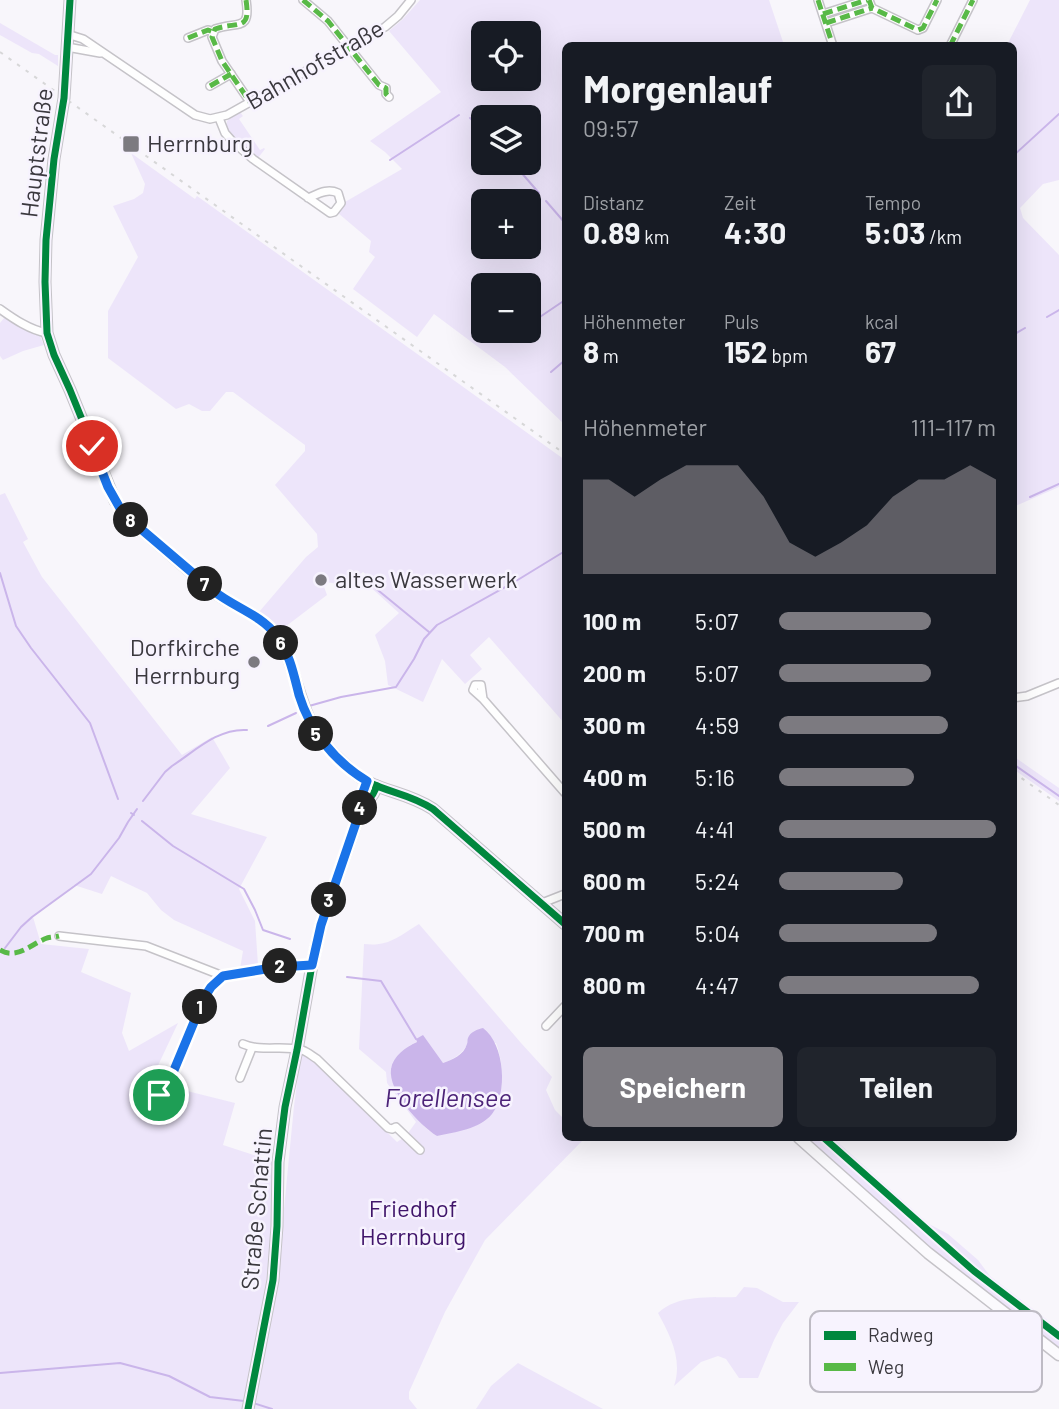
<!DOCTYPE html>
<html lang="de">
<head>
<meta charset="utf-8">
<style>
	:root { --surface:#171b24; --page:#20242c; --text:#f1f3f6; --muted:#9ea1a6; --accent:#7c7a80 }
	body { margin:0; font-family:Barlow,sans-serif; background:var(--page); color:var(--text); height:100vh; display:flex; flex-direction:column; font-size:26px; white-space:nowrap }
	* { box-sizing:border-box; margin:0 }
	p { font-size:23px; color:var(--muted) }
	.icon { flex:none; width:38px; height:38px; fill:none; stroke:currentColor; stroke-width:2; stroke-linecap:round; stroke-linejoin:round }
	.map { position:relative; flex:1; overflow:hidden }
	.side { position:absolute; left:562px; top:42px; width:455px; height:1099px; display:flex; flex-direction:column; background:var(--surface); border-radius:10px; box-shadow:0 7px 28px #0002 }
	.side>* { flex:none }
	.buttons { position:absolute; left:471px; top:21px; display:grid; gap:14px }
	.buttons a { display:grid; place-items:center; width:70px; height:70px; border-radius:10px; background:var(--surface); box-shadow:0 7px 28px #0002; font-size:35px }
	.pin { position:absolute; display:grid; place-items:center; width:60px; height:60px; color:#fff; margin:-30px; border:4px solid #fff; border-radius:50%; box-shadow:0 2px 7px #0007 }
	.km { position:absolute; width:35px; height:35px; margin:-18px; border-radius:50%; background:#222; color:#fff; font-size:19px; line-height:35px; text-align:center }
	.round { display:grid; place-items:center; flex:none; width:74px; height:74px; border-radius:10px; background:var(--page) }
	.summary { display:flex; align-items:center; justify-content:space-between; height:119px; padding:0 21px }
	h1 { font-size:38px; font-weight:700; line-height:52px }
	.stats { display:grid; grid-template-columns:repeat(3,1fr); gap:10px; height:119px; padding:7px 21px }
	.stats div { display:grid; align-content:center }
	.stats b { font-size:30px; font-weight:700 }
	.stats small { font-size:19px; font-weight:400 }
	.stats p { font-size:19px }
	.chart { height:196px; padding:14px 21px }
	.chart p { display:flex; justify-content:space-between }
	.chart svg { width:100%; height:126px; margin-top:7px; fill:var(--accent); opacity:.7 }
	.cta { display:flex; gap:14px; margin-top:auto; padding:14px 21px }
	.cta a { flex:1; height:80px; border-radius:10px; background:var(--accent); color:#fff; font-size:28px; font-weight:700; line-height:80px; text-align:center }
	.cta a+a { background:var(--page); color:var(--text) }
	ul { padding:0 21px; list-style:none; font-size:23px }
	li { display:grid; grid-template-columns:112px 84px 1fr; align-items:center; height:52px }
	li i { height:18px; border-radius:9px; background:var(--accent) }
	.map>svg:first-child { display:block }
</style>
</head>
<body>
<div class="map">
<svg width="1059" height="1409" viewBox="0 0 1059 1409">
	<rect width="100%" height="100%" fill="#f8f6fb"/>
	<!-- green -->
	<g fill="#ede5fa" fill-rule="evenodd">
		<path d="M420,0h349l15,45 -219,1v379l-60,-58 -71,-53 -17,23 -64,-48 22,-32 -6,-5 2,-11 -33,-28 7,-11 57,-33 -17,-17 -15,-11 71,-49 -52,-61 14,-12zM483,33h45v46h-45zM483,117h45v46h-45zM483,201h45v46h-45zM483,285h45v46h-45z"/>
		<polygon points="1030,0 1059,0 1059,180 1043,184 1020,208 1023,218 1059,255 1059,487 1013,507 1013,46 1007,45"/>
		<polygon points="0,23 55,55 58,55 58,66 39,54 32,53 0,35"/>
		<polygon points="240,112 243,116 239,119 260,150 264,148 265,149 258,158 234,140 226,129 227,121 237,113"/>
		<polygon points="131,153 195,199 197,196 565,460 565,724 489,637 470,655 482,669 465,684 442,659 423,702 388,685 385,661 375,635 399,613 367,584 371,578 363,572 343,589 337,588 338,584 326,582 322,575 317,580 323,584 327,595 281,630 268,617 259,612 306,557 318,547 317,534 275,485 305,451 305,445 233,392 226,392 210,411 202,411 189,404 176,409 108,358 108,311 138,257 113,206 134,199 143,193 145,184"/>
		<polygon points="5,317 39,334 44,345 23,351 3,360 0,356 0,323"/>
		<path d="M5,493l23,46 -5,3 19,35 140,178 30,-18 18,31 -39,46 76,23 -28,52 16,32 3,44 -18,4 3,-18 -69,-31 -13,-10 -14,-17 -36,-17 -9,18 -28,-9 -41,32 8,27 48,5 -8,23 50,21 -9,40 7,18 49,-28 -24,51 29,16 52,13 -12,42 52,17c4,83 -15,165 -30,247h-245v-914z"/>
		<polygon points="1013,756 1059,788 1059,801 1013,769"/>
		<path d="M419,924l102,119 31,34 -6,13 9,20 10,10v18h17l2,1 -99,101 -40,72 -36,80v7l8,10h-167l27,-128 17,-175 7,-53 15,9 81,80 9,-6 10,-14 -29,-39 -1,-11 -27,-23 5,-105c25,3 35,-8 55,-20zM418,1041l25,22c12,-4 18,-9 25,-19l28,-1c7,17 10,54 -3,69 -6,7 -45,19 -56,24 -23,-15 -43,-41 -46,-68l18,-22z"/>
		<polygon points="807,1138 833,1138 929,1224 948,1234 978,1260 990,1276 1059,1329 1059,1350 930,1248"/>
		<path d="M744,1287l13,1 26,14h16l-16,21 -9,17 -16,38h-19l-13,-19 -8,-3 -17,6 -27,24c9,-26 -4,-51 -16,-73 20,-19 52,-15 78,-16z"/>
		<polygon points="518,1363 603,1409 476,1409 491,1386"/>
	</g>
	<!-- water -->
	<path fill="#cab5ea" d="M483,1028c22,16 25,66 9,86 -12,15 -37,18 -55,22 -18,-11 -49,-45 -46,-67 2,-13 15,-22 26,-27l-1,-3 7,-4 20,28c9,-3 21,-8 24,-19 1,-2 0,-4 1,-6 2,-6 10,-9 15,-10z"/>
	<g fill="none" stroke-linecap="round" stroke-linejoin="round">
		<!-- stream -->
		<g stroke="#cab5ea" stroke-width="2">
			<polyline points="470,118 483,130"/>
			<polyline points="1013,156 1059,114"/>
			<polyline points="390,160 459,115"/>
			<polyline points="513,163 539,193"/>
			<polyline points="546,201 565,223"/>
			<polyline points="1047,317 1059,310"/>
			<polyline points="528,325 565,300"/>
			<polyline points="519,331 520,331"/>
			<polyline points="1013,335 1025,328"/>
			<polyline points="551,372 565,360"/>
			<polyline points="1030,497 1059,484"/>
			<polyline points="0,573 16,626 31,648 90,723 118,799"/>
			<polyline points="368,582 429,632"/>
			<polyline points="309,706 341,697 396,687 414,659 424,639 437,625 516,581 565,551"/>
			<polyline points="268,726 296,713"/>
			<polyline points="1013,764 1059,796"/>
			<path d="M143,801l22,-29 7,-6c23,-15 46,-38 75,-36"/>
			<polyline points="131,813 134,815"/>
			<polyline points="142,821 173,846 244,889 255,910 263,930 290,939"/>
			<polyline points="5,948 21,927 32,917 91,874 119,838 128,822 137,809"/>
			<polyline points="347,977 381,981 416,1039"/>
			<polyline points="0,1373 120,1363 169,1376 210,1397 244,1401"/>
			<polyline points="253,1403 272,1409"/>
		</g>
		<defs>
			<g id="street">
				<path d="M246,0c5,32 -8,21 -31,29l-3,8 10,24 28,41"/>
				<polyline points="303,0 328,21 379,85 386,88 386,94 389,97"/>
				<polyline points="818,0 833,46"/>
				<polyline points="869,0 872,8 918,30 923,28 937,0"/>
				<polyline points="823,14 867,0"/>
				<polyline points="826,23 872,8"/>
				<polyline points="67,34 83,39 195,115 210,119 227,115 385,27 398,16 411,0"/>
				<polyline points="188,38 208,30 213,32"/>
				<polyline points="950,46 973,0"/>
				<polyline points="67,47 100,53"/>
				<polyline points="210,86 231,74"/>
				<path d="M219,118l6,15 8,9 20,17 77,54 4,-1 7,-9 -3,-10c-11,-5 -20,1 -30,5"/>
				<path d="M0,309c14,10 30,21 47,24"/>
				<polyline points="1013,698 1027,696 1059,683"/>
				<polyline points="483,699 473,690 475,685 481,685 483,699 565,793"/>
				<polyline points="542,903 565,894"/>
				<polyline points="59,936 146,946 223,976 278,966 312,965"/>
				<polyline points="546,1026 565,1006"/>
				<path d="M243,1044c19,8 39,1 59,6 6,2 10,6 15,9l71,69 4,1 4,-2 24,23"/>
				<polyline points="240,1078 252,1048"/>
				<polyline points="159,1095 167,1087 204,998 211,987 223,976"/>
			</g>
			<g id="secondary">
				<path d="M70,0l-6,98 -10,61 -8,81 -1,42 2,51 7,22 16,35 45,111 19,22 80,69c20,15 47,23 62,43 8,10 12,22 16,34 11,34 16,60 43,86 9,9 21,21 33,27 22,11 42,12 65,27l132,115"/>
				<polyline points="360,812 373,794 377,786"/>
				<polyline points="799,1138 928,1253 1059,1355"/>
				<polyline points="248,1409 273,1280 277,1226 278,1162 285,1107 297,1050 312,965 321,925 360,812 367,781"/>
			</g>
		</defs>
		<!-- street casing -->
		<use href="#street" stroke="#c5c3c8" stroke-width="10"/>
		<!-- secondary casing -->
		<use href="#secondary" stroke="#c5c3c8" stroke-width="13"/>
		<!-- street -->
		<use href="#street" stroke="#fefefe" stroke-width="7"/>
		<!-- secondary -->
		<use href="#secondary" stroke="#fbfafd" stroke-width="10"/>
		<!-- rail -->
		<g stroke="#d7d7d8" stroke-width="2" stroke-dasharray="3.5 7" stroke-linecap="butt">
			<polyline points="0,52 565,454"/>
			<polyline points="1013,772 1059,805"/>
		</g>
		<!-- quiet -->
		<g stroke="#58b947" stroke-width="5" stroke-dasharray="10 5" stroke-linecap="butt">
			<path d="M246,0c5,32 -8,21 -31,29l-3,8 10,24 28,41"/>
			<polyline points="303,0 328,21 379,85 386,88 386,94 389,97"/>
			<polyline points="818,0 833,46"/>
			<polyline points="869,0 872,8 918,30 923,28 937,0"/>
			<polyline points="823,14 867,0"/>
			<polyline points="826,23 872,8"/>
			<polyline points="188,38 208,30 213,32"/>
			<polyline points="950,46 973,0"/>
			<polyline points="210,86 231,74"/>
			<path d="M0,950c17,10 31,-6 47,-12 4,-1 8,-1 12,-2"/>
		</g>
		<defs>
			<g id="cycleway">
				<path d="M70,0l-6,98 -10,61 -8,81 -1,42 2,51 7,22 16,35 45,111 19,22 80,69c20,15 47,23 62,43 8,10 12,22 16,34 11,34 16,60 43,86 9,9 21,21 33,27 22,11 42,12 65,27l132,115"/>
				<polyline points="824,1138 974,1271 1059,1336"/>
				<polyline points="248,1409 273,1280 277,1226 278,1162 285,1107 297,1050 312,965 321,925 331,893 360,812 373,794 377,786"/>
			</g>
		</defs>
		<!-- cycleway casing -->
		<use href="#cycleway" stroke="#f7f3fe" stroke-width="11"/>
		<!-- cycleway -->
		<use href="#cycleway" stroke="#00873e" stroke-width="7"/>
	</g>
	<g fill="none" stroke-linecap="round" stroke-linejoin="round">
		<defs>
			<path id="route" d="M92,446l16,41 13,23 13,13 81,69c19,15 46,23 61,43 13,16 18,40 23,60 11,36 36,67 68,86l-4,11 -3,19 -39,114 -9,40 -34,2 -55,9 -12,11 -7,11 -37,89 -8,8"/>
		</defs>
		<!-- route casing -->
		<use href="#route" stroke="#fff" stroke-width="14"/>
		<!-- route -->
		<use href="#route" stroke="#1a73e8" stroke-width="9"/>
	</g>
	<!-- markers -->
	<g fill="#7c7a80" stroke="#f7f3fe" stroke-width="2.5">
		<rect x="122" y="135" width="18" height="18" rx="3.5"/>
		<circle cx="321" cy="580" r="7"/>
		<circle cx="254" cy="662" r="7"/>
	</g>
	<g text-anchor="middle" stroke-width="5" stroke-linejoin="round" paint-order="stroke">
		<!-- street labels -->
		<g font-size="24" fill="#3a383e" stroke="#f7f3fe">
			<text transform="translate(315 65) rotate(-30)" y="8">Bahnhofstraße</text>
			<text transform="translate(37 153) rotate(-83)" y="8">Hauptstraße</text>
			<text transform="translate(257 1209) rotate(-85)" y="8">Straße Schattin</text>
		</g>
		<!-- poi labels -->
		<g font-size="24" fill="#3a383e" stroke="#f7f3fe" text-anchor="start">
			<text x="147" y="152">Herrnburg</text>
			<text x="335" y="588">altes Wasserwerk</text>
			<text x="240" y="656" text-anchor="end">Dorfkirche<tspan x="240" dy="28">Herrnburg</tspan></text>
		</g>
		<!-- park labels -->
		<g font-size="24" fill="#40156a" stroke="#f7f3fe">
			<text x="413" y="1217">Friedhof<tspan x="413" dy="28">Herrnburg</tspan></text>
		</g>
		<!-- water labels -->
		<g font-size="26" font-style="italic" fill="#4c2378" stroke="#f7f3fe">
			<text x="448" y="1107">Forellensee</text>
		</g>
	</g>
	<!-- legend -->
	<rect x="810" y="1311" width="232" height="81" rx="10" fill="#f7f3fe" stroke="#bebbc4" stroke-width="2"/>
	<rect x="824" y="1331" width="32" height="9" fill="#00873e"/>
	<rect x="824" y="1363" width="32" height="8" fill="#58b947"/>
	<g font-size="19" fill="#3a383e">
		<text x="868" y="1342">Radweg</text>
		<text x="868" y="1374">Weg</text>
	</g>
</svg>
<div class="buttons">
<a><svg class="icon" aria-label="locate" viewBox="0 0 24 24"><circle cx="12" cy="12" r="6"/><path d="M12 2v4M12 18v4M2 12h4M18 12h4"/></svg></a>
<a><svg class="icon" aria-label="layers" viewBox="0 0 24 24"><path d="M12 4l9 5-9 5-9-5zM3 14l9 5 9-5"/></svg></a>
<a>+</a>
<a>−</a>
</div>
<div class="pin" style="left:159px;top:1095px;background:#1e9e55"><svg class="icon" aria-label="arrive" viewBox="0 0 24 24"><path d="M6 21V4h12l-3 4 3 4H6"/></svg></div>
<div class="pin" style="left:92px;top:446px;background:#d93025"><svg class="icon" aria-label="check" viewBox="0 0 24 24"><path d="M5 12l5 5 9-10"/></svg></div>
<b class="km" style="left:200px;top:1007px">1</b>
<b class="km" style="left:280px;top:966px">2</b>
<b class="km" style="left:329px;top:900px">3</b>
<b class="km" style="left:360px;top:808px">4</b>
<b class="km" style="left:316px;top:734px">5</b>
<b class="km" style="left:281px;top:643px">6</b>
<b class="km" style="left:205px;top:584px">7</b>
<b class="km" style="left:131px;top:520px">8</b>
<section class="side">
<div class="summary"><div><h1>Morgenlauf</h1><p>09:57</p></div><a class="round"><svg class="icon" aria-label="share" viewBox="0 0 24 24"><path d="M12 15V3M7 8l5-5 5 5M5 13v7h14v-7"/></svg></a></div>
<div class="stats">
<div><p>Distanz</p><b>0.89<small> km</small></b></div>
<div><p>Zeit</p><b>4:30</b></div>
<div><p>Tempo</p><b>5:03<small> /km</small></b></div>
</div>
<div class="stats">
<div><p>Höhenmeter</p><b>8<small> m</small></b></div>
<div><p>Puls</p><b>152<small> bpm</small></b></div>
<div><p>kcal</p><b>67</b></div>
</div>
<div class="chart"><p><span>Höhenmeter</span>111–117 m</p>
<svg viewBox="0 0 160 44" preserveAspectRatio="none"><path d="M0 44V11L10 11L20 17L30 11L40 6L50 6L60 6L70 17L80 33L90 38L100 33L110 27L120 17L130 11L140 11L150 6L160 11V44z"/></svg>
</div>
<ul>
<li><b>100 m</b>5:07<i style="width:70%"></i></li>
<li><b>200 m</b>5:07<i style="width:70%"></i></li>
<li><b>300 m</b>4:59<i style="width:78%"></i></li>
<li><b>400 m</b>5:16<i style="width:62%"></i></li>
<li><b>500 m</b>4:41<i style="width:100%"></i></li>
<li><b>600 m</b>5:24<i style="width:57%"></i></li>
<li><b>700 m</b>5:04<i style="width:73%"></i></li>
<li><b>800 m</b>4:47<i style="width:92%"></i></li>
</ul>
<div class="cta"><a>Speichern</a><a>Teilen</a></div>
</section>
</div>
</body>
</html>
